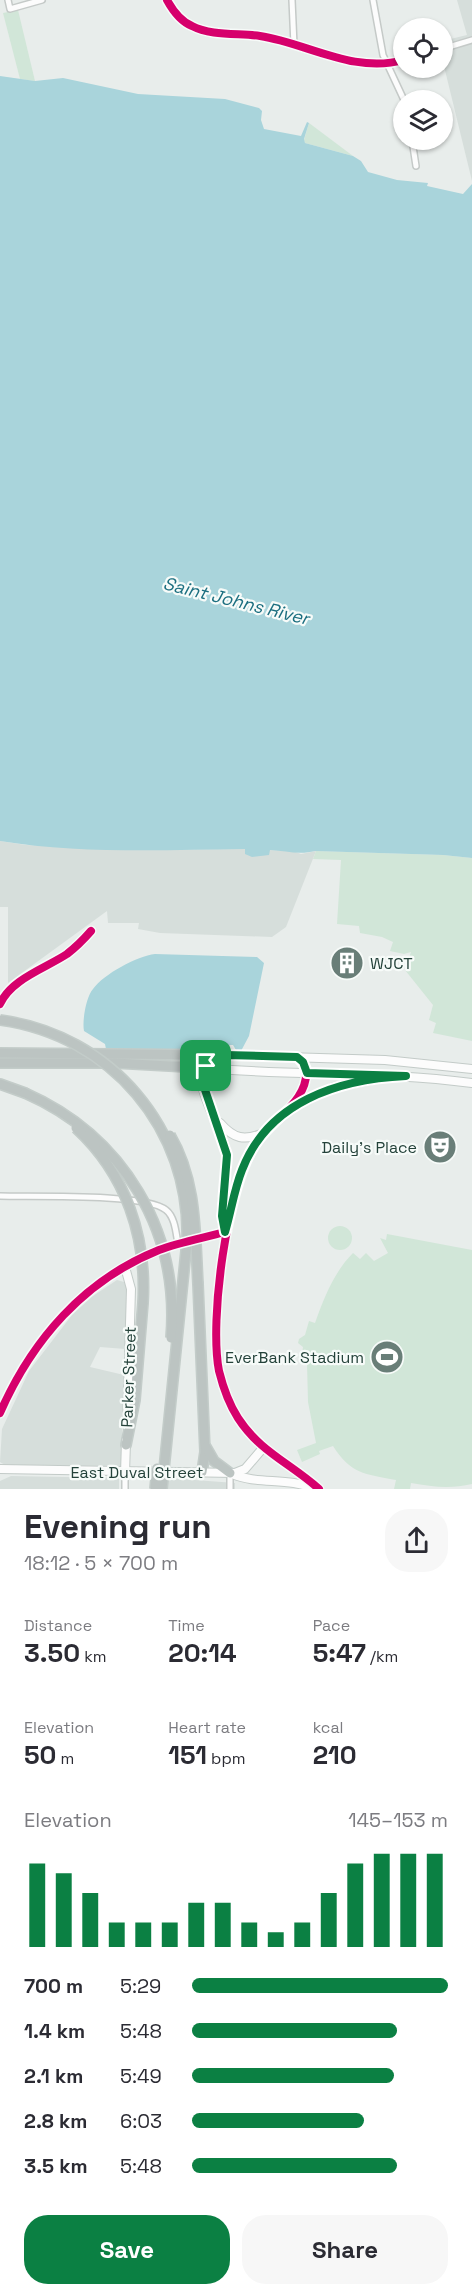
<!DOCTYPE html>
<html lang="en">
<head>
<meta charset="utf-8">
<style>
	:root { --surface:#fff; --page:#f7f7f7; --text:#2b2b33; --muted:#7c7c81; --accent:#0b8043 }
	body { margin:0; font-family:"Space Grotesk",sans-serif; background:var(--page); color:var(--text); height:100vh; display:flex; flex-direction:column; font-size:22px; white-space:nowrap }
	* { box-sizing:border-box; margin:0 }
	p { font-size:20px; color:var(--muted) }
	.icon { flex:none; width:33px; height:33px; fill:none; stroke:currentColor; stroke-width:2; stroke-linecap:round; stroke-linejoin:round }
	.map { position:relative; height:1489px; overflow:hidden }
	.details { display:flex; flex-direction:column; background:var(--surface); flex:1 }
	.details>* { flex:none }
	.controls { position:absolute; left:393px; top:18px; display:grid; gap:12px }
	.controls a { display:grid; place-items:center; width:60px; height:60px; border-radius:50%; background:var(--surface); box-shadow:0 2px 4px #0004; font-size:30px }
	.pin { position:absolute; display:grid; place-items:center; width:51px; height:51px; color:#fff; margin:-26px; border-radius:12px; box-shadow:0 3px 9px #0006 }
	.round { display:grid; place-items:center; flex:none; width:63px; height:63px; border-radius:24px; background:var(--page) }
	.headline { display:flex; align-items:center; justify-content:space-between; height:102px; padding:0 24px }
	h1 { font-size:33px; font-weight:700; line-height:45px }
	.stats { display:grid; grid-template-columns:repeat(3,1fr); gap:9px; height:102px; padding:6px 24px }
	.stats div { display:grid; align-content:center }
	.stats b { font-size:26px; font-weight:700 }
	.stats small { font-size:16px; font-weight:400 }
	.stats p { font-size:16px }
	.chart { height:168px; padding:12px 24px }
	.chart p { display:flex; justify-content:space-between }
	.chart svg { width:100%; height:108px; margin-top:6px; stroke:var(--accent); stroke-width:6 }
	.primary-button { display:flex; gap:12px; margin-top:auto; padding:12px 24px }
	.primary-button a { flex:1; height:69px; border-radius:24px; background:var(--accent); color:#fff; font-size:24px; font-weight:700; line-height:69px; text-align:center }
	.primary-button a+a { background:var(--page); color:var(--text) }
	ul { padding:0 24px; list-style:none; font-size:20px }
	li { display:grid; grid-template-columns:96px 72px 1fr; align-items:center; height:45px }
	li i { height:15px; border-radius:8px; background:var(--accent) }
	.map>svg:first-child { display:block }
</style>
</head>
<body>
<div class="map">
<svg width="472" height="1489" viewBox="0 0 472 1489">
	<rect width="100%" height="100%" fill="#e8edeb"/>
	<!-- built -->
	<g fill="#d6dedb">
		<polygon points="457,0 472,0 472,181 443,62 442,41 467,35"/>
		<polygon points="0,841 26,845 140,850 245,849 293,851 301,854 316,851 286,927 272,937 160,933 138,929 139,923 108,923 107,911 8,983 8,907 0,907"/>
		<polygon points="117,1280 124,1282 128,1291 125,1349 100,1347 90,1367 124,1375 121,1466 5,1465 0,1462 2,1429 29,1371 72,1315 93,1296"/>
		<polygon points="11,1476 119,1478 119,1489 0,1489 0,1481"/>
		<polygon points="168,1478 235,1483 235,1489 167,1489"/>
	</g>
	<!-- green -->
	<g fill="#d1e6d8">
		<polygon points="18,10 35,81 20,79 3,13"/>
		<polygon points="309,123 353,156 305,143 304,140"/>
		<polygon points="316,851 443,855 472,858 472,1041 433,1033 436,1023 429,1020 433,1005 405,970 411,952 404,954 390,951 393,942 382,937 360,933 359,926 337,924 341,860 313,859"/>
		<circle cx="340" cy="1238" r="12"/>
		<path d="M387,1234l85,16v234c-21,5 -39,3 -61,-1l-1,6h-16l2,-9c-32,-6 -45,-6 -63,-34l-14,5 1,3 -18,8 -5,-12 19,-7 -8,-41 -1,-39 -6,-1 2,-15 -5,-4 1,-4 6,-4 4,-14 6,2c9,-25 19,-51 38,-70l7,6 6,-6 8,8 14,-8 -8,-15 6,2z"/>
	</g>
	<!-- water -->
	<g fill="#a9d4db">
		<path d="M0,76l35,5 28,-3 75,16 87,5 34,9 3,3 -1,9 3,9 37,7 6,-14 2,1 -5,16 1,4 48,13 8,5 7,11 29,8 31,3 -1,3 36,8 9,-10v674l-29,-3 -128,-4c-15,4 -29,0 -45,-1l-1,5 -17,2 -7,-3v-5c-81,1 -165,5 -245,-8z"/>
		<path d="M155,954l102,3 7,6 -15,73 -8,15 -5,-1 -3,-5h-8l-6,5 -113,-1 -1,-5 -21,-13c-2,-10 2,-34 9,-42 11,-15 44,-33 62,-35z"/>
	</g>
	<g fill="none" stroke-linecap="round" stroke-linejoin="round">
		<defs>
			<g id="street">
				<polyline points="8,0 10,9 42,0"/>
				<path d="M167,0c6,11 13,21 25,26 19,10 47,7 68,10 47,7 93,38 144,24"/>
				<polyline points="292,0 294,45"/>
				<polyline points="373,0 383,55 404,100"/>
				<polyline points="442,49 472,40"/>
				<polyline points="412,140 416,166"/>
				<path d="M0,1004c11,-25 46,-36 67,-50 9,-7 17,-15 24,-23"/>
				<path d="M0,1196c31,1 146,-3 166,14 9,7 10,23 12,34"/>
				<polyline points="125,1489 125,1473"/>
				<polyline points="230,1489 230,1473"/>
			</g>
			<g id="secondary">
				<path d="M297,1057l9,11c4,33 -35,52 -51,77 -28,43 -46,175 -36,226 4,16 10,33 19,47 22,34 52,45 81,71"/>
				<path d="M205,1068c89,8 178,3 267,15"/>
				<polyline points="291,1108 334,1087 382,1078"/>
				<path d="M220,1123c14,16 24,18 44,10"/>
				<path d="M225,1232c-10,-25 6,-55 1,-82 -4,-20 -28,-58 -24,-75 3,-11 13,-18 24,-20l159,5 87,9"/>
				<polyline points="125,1267 131,1289 127,1426"/>
				<path d="M0,1413c32,-73 84,-133 159,-163 21,-8 44,-12 66,-18"/>
				<polyline points="0,1469 235,1473 245,1469 263,1448"/>
				<polyline points="125,1473 126,1441"/>
				<path d="M232,1474c26,11 56,3 83,15"/>
			</g>
			<g id="highway">
				<polyline points="0,1053 226,1055"/>
				<polyline points="0,1063 115,1063 205,1068"/>
				<polyline points="0,1084 25,1093"/>
				<polyline points="198,1284 205,1452 202,1472"/>
				<polyline points="126,1445 135,1400 143,1303"/>
				<polyline points="206,1447 214,1461 230,1473"/>
			</g>
		</defs>
		<!-- street casing -->
		<use href="#street" stroke="#c5cac8" stroke-width="8"/>
		<!-- secondary casing -->
		<use href="#secondary" stroke="#c3cbc8" stroke-width="10"/>
		<!-- highway casing -->
		<use href="#highway" stroke="#c3ccc9" stroke-width="12"/>
		<!-- street -->
		<use href="#street" stroke="#fcfcfc" stroke-width="5"/>
		<!-- secondary -->
		<use href="#secondary" stroke="#fcfcfc" stroke-width="8"/>
		<!-- highway -->
		<use href="#highway" stroke="#bcc4c2" stroke-width="9"/>
		<defs>
			<g id="highway-bridge">
				<path d="M0,1020c111,15 191,109 187,221l-25,248"/>
				<path d="M25,1093c98,43 155,138 146,245"/>
				<path d="M76,1128c50,46 71,109 67,175"/>
				<path d="M170,1135c27,46 25,98 28,149"/>
				<polyline points="155,1489 157,1468"/>
			</g>
		</defs>
		<!-- highway-bridge casing -->
		<use href="#highway-bridge" stroke="#c3ccc9" stroke-width="12" stroke-linecap="butt"/>
		<!-- highway-bridge -->
		<use href="#highway-bridge" stroke="#bcc4c2" stroke-width="9"/>
		<defs>
			<g id="cycleway">
				<path d="M167,0c6,11 13,21 25,26 19,10 47,7 68,10 47,7 93,38 144,24"/>
				<path d="M0,1004c11,-25 46,-36 67,-50 9,-7 17,-15 24,-23"/>
				<path d="M297,1057l9,11c4,33 -35,52 -51,77 -28,43 -46,175 -36,226 4,16 10,33 19,47 22,34 52,45 81,71"/>
				<path d="M0,1413c32,-73 84,-133 159,-163 21,-8 44,-12 66,-18"/>
			</g>
		</defs>
		<!-- cycleway casing -->
		<use href="#cycleway" stroke="#f7fbf9" stroke-width="11"/>
		<!-- cycleway -->
		<use href="#cycleway" stroke="#d6006c" stroke-width="8"/>
	</g>
	<g fill="none" stroke-linecap="round" stroke-linejoin="round">
		<defs>
			<path id="route" d="M225,1055l72,2 6,5 4,11 99,3c-68,3 -138,26 -164,94 -8,20 -11,42 -17,62l-3,-16 5,-61 -26,-77 9,-15z"/>
		</defs>
		<!-- route casing -->
		<use href="#route" stroke="#fff" stroke-width="12"/>
		<!-- route -->
		<use href="#route" stroke="#0b8043" stroke-width="8"/>
	</g>
	<!-- icons -->
	<defs>
		<symbol id="building-disc" viewBox="-11 -11 22 22"><circle r="9.5" fill="#697e78" stroke="#f7fbf9"/><path d="M-4-6H4V6H1V3H-1V6H-4ZM-2.5-4.3h1.7v1.8h-1.7ZM.8-4.3h1.7v1.8H.8ZM-2.5-1h1.7V.8h-1.7ZM.8-1h1.7V.8H.8Z" fill="#fff"/></symbol>
		<symbol id="theatre-disc" viewBox="-11 -11 22 22"><circle r="9.5" fill="#697e78" stroke="#f7fbf9"/><path d="M-5-5.5Q0-4 5-5.5V0Q5 5 0 6Q-5 5-5 0ZM-3.3-2.5H-1v1.5H-3.3ZM1-2.5H3.3v1.5H1ZM-2.8 1Q0 5.5 2.8 1Z" fill="#fff"/></symbol>
		<symbol id="stadium-disc" viewBox="-11 -11 22 22"><circle r="9.5" fill="#697e78" stroke="#f7fbf9"/><path d="M0-5a6.5 5 0 1 0 0 10a6.5 5 0 1 0 0-10ZM-3.5-1.8h7v3.6h-7Z" fill="#fff"/></symbol>
	</defs>
	<g fill-rule="evenodd">
		<use href="#building-disc" x="328" y="944" width="38" height="38"/>
		<use href="#theatre-disc" x="421" y="1128" width="38" height="38"/>
		<use href="#stadium-disc" x="368" y="1338" width="38" height="38"/>
	</g>
	<g text-anchor="middle" stroke-width="4.5" stroke-linejoin="round" paint-order="stroke">
		<!-- poi labels -->
		<g font-size="16" fill="#24423a" stroke="#f7fbf9" text-anchor="end">
			<text x="370" y="969" text-anchor="start">WJCT</text>
			<text x="417" y="1153">Daily's Place</text>
			<text x="364" y="1363">EverBank Stadium</text>
		</g>
		<!-- street labels -->
		<g font-size="16" fill="#24423a" stroke="#f7fbf9">
			<text transform="translate(128 1377) rotate(-88)" y="6">Parker Street</text>
			<text x="137" y="1478">East Duval Street</text>
		</g>
		<!-- water labels -->
		<g font-size="18" font-style="italic" fill="#1c6f80" stroke="#f7fbf9">
			<text transform="translate(236 601) rotate(14)" y="6">Saint Johns River</text>
		</g>
	</g>
</svg>
<div class="controls">
<a><svg class="icon" aria-label="locate" viewBox="0 0 24 24"><circle cx="12" cy="12" r="6"/><path d="M12 2v4M12 18v4M2 12h4M18 12h4"/></svg></a>
<a><svg class="icon" aria-label="layers" viewBox="0 0 24 24"><path d="M12 4l9 5-9 5-9-5zM3 14l9 5 9-5"/></svg></a>
</div>
<div class="pin" style="left:206px;top:1066px;background:#1e9e55"><svg class="icon" aria-label="arrive" viewBox="0 0 24 24"><path d="M6 21V4h12l-3 4 3 4H6"/></svg></div>
</div>
<section class="details">
<div class="headline"><div><h1>Evening run</h1><p>18:12 · 5 × 700 m</p></div><a class="round"><svg class="icon" aria-label="share" viewBox="0 0 24 24"><path d="M12 15V3M7 8l5-5 5 5M5 13v7h14v-7"/></svg></a></div>
<div class="stats">
<div><p>Distance</p><b>3.50<small> km</small></b></div>
<div><p>Time</p><b>20:14</b></div>
<div><p>Pace</p><b>5:47<small> /km</small></b></div>
</div>
<div class="stats">
<div><p>Elevation</p><b>50<small> m</small></b></div>
<div><p>Heart rate</p><b>151<small> bpm</small></b></div>
<div><p>kcal</p><b>210</b></div>
</div>
<div class="chart"><p><span>Elevation</span>145–153 m</p>
<svg viewBox="0 0 160 44" preserveAspectRatio="none"><path d="M5 44V10M15 44V14M25 44V22M35 44V34M45 44V34M55 44V34M65 44V26M75 44V26M85 44V34M95 44V38M105 44V34M115 44V22M125 44V10M135 44V6M145 44V6M155 44V6"/></svg>
</div>
<ul>
<li><b>700 m</b>5:29<i style="width:100%"></i></li>
<li><b>1.4 km</b>5:48<i style="width:80%"></i></li>
<li><b>2.1 km</b>5:49<i style="width:79%"></i></li>
<li><b>2.8 km</b>6:03<i style="width:67%"></i></li>
<li><b>3.5 km</b>5:48<i style="width:80%"></i></li>
</ul>
<div class="primary-button"><a>Save</a><a>Share</a></div>
</section>
</body>
</html>
